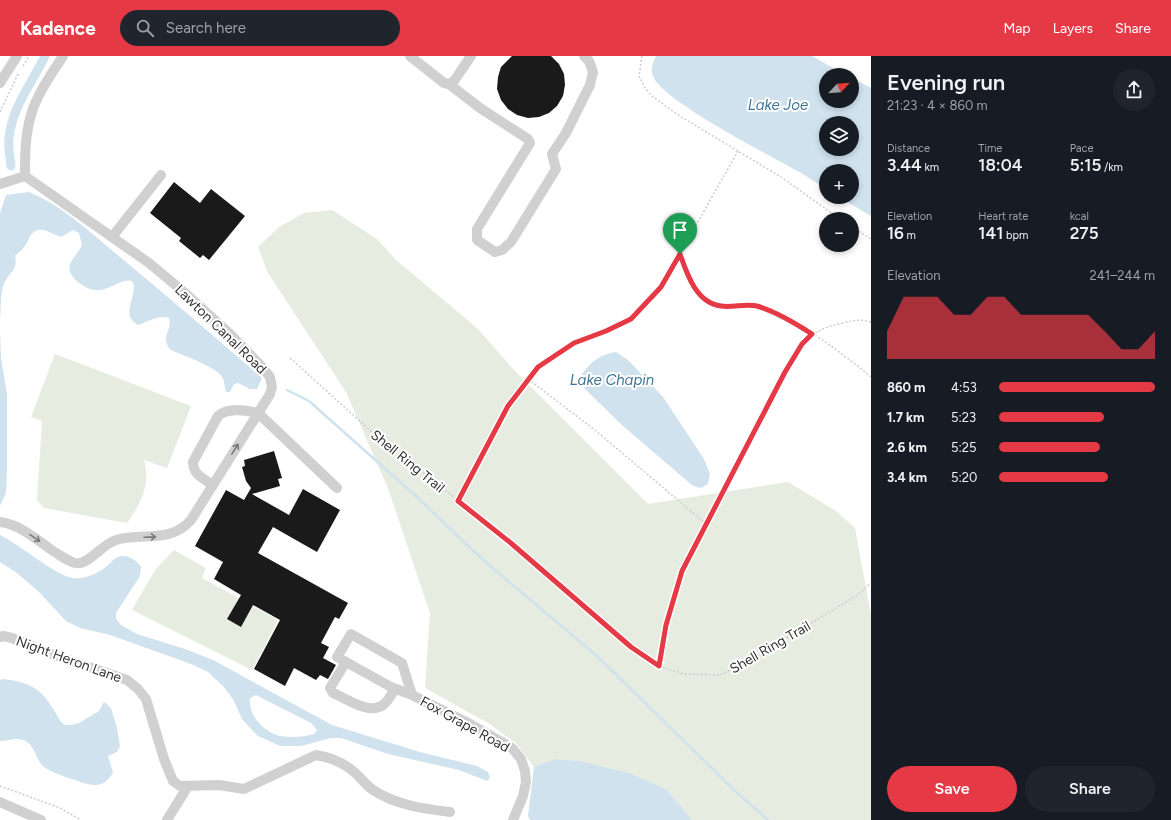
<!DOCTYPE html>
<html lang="en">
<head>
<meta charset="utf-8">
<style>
	:root { --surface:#171b24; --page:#20242c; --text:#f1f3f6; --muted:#9ea1a6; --accent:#e63946 }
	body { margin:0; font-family:Figtree,sans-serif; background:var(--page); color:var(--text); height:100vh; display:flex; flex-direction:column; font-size:15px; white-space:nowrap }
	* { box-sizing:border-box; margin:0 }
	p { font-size:13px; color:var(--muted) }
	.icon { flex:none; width:22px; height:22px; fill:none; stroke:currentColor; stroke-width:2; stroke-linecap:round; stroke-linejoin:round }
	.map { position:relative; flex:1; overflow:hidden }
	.side { display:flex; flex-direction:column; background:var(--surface); width:300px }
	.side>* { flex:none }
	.needle { width:26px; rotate:64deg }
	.tools { position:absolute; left:819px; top:12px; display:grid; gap:8px }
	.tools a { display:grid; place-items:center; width:40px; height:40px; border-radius:50%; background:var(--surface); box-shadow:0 2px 6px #0003; font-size:20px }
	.pin { position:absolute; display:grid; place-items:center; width:34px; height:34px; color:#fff; margin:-41px -17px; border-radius:50% 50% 50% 0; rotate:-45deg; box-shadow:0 0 4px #0007 }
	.pin .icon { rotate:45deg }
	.round { display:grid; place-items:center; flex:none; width:42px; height:42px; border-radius:21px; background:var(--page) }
	.summary { display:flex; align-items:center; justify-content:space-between; height:68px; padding:0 16px }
	h1 { font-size:22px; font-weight:600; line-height:30px }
	.metrics { display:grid; grid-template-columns:repeat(3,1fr); gap:6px; height:68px; padding:4px 16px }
	.metrics div { display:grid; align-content:center }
	.metrics b { font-size:17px; font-weight:600 }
	.metrics small { font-size:11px; font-weight:400 }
	.metrics p { font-size:11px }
	.chart { height:112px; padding:8px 16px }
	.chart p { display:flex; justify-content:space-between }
	.chart svg { width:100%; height:72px; margin-top:4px; fill:var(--accent); opacity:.7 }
	.cta { display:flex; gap:8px; margin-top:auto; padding:8px 16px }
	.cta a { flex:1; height:46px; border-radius:24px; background:var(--accent); color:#fff; font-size:16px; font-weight:600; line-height:46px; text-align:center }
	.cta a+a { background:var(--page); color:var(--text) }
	ul { padding:0 16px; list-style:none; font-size:13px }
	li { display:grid; grid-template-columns:64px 48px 1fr; align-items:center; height:30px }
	li i { height:10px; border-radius:5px; background:var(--accent) }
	header { display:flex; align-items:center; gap:24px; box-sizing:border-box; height:56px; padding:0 20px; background:var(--accent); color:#fff }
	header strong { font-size:19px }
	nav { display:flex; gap:22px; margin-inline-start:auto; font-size:14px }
	.search { width:280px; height:36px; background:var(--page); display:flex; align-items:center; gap:10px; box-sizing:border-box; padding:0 14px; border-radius:22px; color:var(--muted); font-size:15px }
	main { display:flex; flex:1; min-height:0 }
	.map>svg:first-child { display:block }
</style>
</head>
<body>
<header>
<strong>Kadence</strong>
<div class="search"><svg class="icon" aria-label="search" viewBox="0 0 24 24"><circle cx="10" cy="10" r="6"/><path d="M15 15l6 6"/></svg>Search here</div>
<nav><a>Map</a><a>Layers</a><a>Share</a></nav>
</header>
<main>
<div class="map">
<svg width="871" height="764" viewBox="0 0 871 764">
	<rect width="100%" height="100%" fill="#fff"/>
	<!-- green -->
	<g fill="#e6ecdf">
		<polygon points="332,154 377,183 395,203 478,273 514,314 648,448 788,426 836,455 855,472 871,559 871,764 692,764 666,733 580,705 554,703 534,711 516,687 488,667 425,632 430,557 389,435 346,336 268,217 258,191 279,171 304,157"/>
		<path d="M55,298l136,52 -24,62 -23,-8c7,24 -3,43 -17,63l-83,-15 -7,-8 5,-79 -11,-4z"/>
		<polygon points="174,494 206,512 202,522 278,564 252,614 132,554 155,514"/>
	</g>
	<!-- water -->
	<g fill="#cfe2ee" fill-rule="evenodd">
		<path d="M656,0h156l33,19h-19v26h26v-23l19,10v128l-32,-19h13v-26h-26v18c-11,-7 -22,-15 -34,-21 -25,-14 -132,-69 -139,-92 -3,-7 0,-13 3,-20zM826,67h26v26h-26z"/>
		<path d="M29,136c34,14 63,42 91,65 48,40 95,80 142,121l-5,11h-7l-12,-6 -4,1 -4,8h-4c-2,-5 -1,-11 -4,-15 -5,-10 -40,-22 -51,-27 -12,-13 2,-19 -2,-32 -10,-4 -22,4 -31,7 -19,-11 0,-28 -5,-43 -14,-8 -29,22 -55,0 -17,-16 -5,-20 4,-37l-3,-12 -6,-3 -12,7c-11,-3 -21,-14 -31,-1 -2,4 -3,8 -6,11 -2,4 -6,5 -9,9 4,15 -9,18 -12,31 -3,10 -2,23 -3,34v-108l6,-18z"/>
		<polygon points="0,275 1,302 7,338 7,416 6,437 0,450"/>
		<path d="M616,296l13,9 34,36 41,62 6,15 -2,10 -7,4 -8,-2 -70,-60 -38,-37 -4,-14c9,-12 19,-21 35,-23z"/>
		<path d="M0,479c19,9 56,41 73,43 11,2 26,-5 34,-12 3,-2 5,-6 9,-8 9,-6 21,2 25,9l-1,9 -24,37v6l5,6 16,9 48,15 28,11 119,65 88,27 57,14 11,6 2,6 -3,3 -28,-11 -71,-16 -47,-16h-10l-30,8h-21l-22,-10 -16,-17 -9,-20 -10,-13 -15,-14 -17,-8 -81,-29 -30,-7 -14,-7 -27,-29 -22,-19 -17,-11zM256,639l55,28 6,7 -3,4c-10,3 -22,4 -34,2 -16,-4 -32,-20 -30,-38z"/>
		<path d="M4,623c35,5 40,14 57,43l4,3h6l8,-2 20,-12 5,-9 7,6 6,20 3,18 -3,6 -9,4 5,16c-4,8 -11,14 -19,13 -8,0 -44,-13 -50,-18 -8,-6 -8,-19 -17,-25 -8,-6 -19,-1 -27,-1v-61z"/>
		<polygon points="554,703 580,705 628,717 666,733 692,764 530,764 528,760 534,711"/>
	</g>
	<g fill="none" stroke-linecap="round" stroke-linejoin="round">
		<!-- stream -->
		<polyline stroke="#cfe2ee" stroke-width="2.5" points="287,334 309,345 418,442 483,504 596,599 733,733 768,764"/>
		<!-- canal -->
		<path stroke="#cfe2ee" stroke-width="9" d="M11,110c-1,-9 -3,-19 -2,-28 3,-31 23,-55 36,-82"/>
	</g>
	<!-- building -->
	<g fill="#1a1a1a">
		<polygon points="512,0 551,0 559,8 564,18 565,29 563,40 557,50 549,57 539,61 528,62 517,59 508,53 501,44 497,33 498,21 501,11"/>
		<polygon points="174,126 200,147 211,133 245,160 209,204 203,199 200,202 179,185 181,182 150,157"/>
		<polygon points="274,395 282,422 278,423 280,430 252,438 289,459 303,433 340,454 317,496 273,471 258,497 348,547 339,563 335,561 321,587 329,591 323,602 336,609 328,623 320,619 316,624 294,612 285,630 254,613 280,564 253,549 241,571 227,563 241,539 214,523 223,506 195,490 226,434 244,444 251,432 246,425 242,411 245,410 244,404"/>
	</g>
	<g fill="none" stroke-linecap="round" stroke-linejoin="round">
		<!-- path -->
		<g stroke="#cdcdcd" stroke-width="1.5" stroke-dasharray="2 2" stroke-linecap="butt">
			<polyline points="642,0 639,20 645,32 652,40 678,59 781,121 840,163"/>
			<polyline points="23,10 29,0"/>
			<polyline points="0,56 18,18"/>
			<polyline points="852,171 871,183"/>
			<path d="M679,198c6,15 12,38 27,47 18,10 34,0 51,5 37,11 84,46 114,71"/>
			<polyline points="290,302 373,377 513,488 631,591 659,610 684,618 720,619 748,605 808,569 856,540 871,527"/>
			<polyline points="528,323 596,375 705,467"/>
			<polyline points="458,445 508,350 538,311 574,287 606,275 631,263 661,231 738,95"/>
			<path d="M659,610l6,-41 17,-54 103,-199c18,-30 23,-42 59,-49 10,-3 17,-4 27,-1"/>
			<polyline points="0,730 60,752 81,764"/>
		</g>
		<!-- minor -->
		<g stroke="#d0d0d0" stroke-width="10">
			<polyline points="410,0 444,27 449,28 454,25 471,0"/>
			<polyline points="0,27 17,0"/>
			<polyline points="449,28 480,52 528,83 530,87 477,173 477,184 495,196 502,194 511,186 556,113 552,98 566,77 590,29 593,16 589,5 584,0"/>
			<polyline points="0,128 25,120"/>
			<polyline points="112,181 161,119"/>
			<path d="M213,429c-10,-7 -20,-10 -20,-23l25,-46c10,-9 27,-6 40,-3l79,75"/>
			<path d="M0,466c21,3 36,17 53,29 7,4 14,10 22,12 13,3 27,-19 41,-23 27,-8 54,4 75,-20l79,-126 2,-7 -2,-10 -7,-9 -31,-32 -47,-43 -36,-30 -124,-87c0,-20 0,-41 6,-61 6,-21 20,-40 32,-59"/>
			<path d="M0,581l3,-1 9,2 39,16 76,26 11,9 8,10 18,60 9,22 7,5 39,-1 25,4 72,-34c13,2 26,7 37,16 7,6 13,14 20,19 23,15 51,19 77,22"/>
			<path d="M346,606l-16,26 3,5c15,6 40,25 53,9 4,-4 6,-9 9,-13"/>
			<polyline points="412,639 402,607 351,578 337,601 391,631 412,639 472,669 512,692 521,703 525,715 526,726 523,740 513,764"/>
			<polyline points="0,746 41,764"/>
			<polyline points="167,764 188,730"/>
		</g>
	</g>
	<!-- one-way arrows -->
	<defs><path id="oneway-shaft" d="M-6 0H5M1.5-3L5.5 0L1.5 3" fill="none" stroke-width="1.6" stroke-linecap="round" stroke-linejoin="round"/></defs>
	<g stroke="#7a7a7a">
		<use href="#oneway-shaft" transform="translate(235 393) rotate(-58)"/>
		<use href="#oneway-shaft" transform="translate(150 481) rotate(-2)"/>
		<use href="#oneway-shaft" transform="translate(35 482) rotate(35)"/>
	</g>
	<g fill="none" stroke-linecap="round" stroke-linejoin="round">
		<defs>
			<path id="route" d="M680,198c7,20 16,49 41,52 12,2 25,-3 36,0 20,6 38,17 55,28l-10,10 -17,28 -103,199 -16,54 -7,41 -28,-19 -119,-103 -54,-43 50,-95 30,-39 36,-24 32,-12 25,-12 30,-32z"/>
		</defs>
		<!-- route casing -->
		<use href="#route" stroke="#fff" stroke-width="8"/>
		<!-- route -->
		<use href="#route" stroke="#e63946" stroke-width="5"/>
	</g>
	<g text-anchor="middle" stroke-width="4" stroke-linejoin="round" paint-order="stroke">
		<!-- street labels -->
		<g font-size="14" fill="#333" stroke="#fff">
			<text transform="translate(221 273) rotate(44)" y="5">Lawton Canal Road</text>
			<text transform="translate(408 405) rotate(39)" y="5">Shell Ring Trail</text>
			<text transform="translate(770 591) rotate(-30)" y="5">Shell Ring Trail</text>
			<text transform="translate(69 603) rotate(20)" y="5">Night Heron Lane</text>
			<text transform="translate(465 668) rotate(29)" y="5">Fox Grape Road</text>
		</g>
		<!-- water labels -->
		<g font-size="15" font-style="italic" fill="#3f7597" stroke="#fff">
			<text x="778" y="54">Lake Joe</text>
			<text x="612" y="329">Lake Chapin</text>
		</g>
	</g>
</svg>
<div class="tools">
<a><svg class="needle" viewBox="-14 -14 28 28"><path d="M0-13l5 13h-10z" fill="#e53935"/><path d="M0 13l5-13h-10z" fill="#9ea1a6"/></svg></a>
<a><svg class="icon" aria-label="layers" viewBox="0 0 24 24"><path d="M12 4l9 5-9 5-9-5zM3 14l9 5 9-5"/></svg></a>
<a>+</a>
<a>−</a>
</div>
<div class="pin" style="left:680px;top:198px;background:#1e9e55"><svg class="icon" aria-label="arrive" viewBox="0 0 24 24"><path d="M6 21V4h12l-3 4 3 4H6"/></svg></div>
</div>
<section class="side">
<div class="summary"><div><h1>Evening run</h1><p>21:23 · 4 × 860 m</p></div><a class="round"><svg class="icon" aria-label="share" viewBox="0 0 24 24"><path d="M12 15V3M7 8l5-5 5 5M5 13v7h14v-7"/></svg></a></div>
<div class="metrics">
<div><p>Distance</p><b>3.44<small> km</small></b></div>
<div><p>Time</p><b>18:04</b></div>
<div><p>Pace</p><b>5:15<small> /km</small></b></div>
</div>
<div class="metrics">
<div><p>Elevation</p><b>16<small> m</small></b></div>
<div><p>Heart rate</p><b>141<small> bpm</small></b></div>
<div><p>kcal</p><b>275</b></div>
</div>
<div class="chart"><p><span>Elevation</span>241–244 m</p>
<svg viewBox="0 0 160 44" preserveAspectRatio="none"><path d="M0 44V27L10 6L20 6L30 6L40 17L50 17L60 6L70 6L80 17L90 17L100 17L110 17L120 17L130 27L140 38L150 38L160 27V44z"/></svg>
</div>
<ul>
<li><b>860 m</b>4:53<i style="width:100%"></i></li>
<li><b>1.7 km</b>5:23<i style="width:67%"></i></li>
<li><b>2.6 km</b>5:25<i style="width:65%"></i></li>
<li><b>3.4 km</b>5:20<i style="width:70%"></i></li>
</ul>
<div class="cta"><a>Save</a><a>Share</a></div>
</section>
</main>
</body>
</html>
